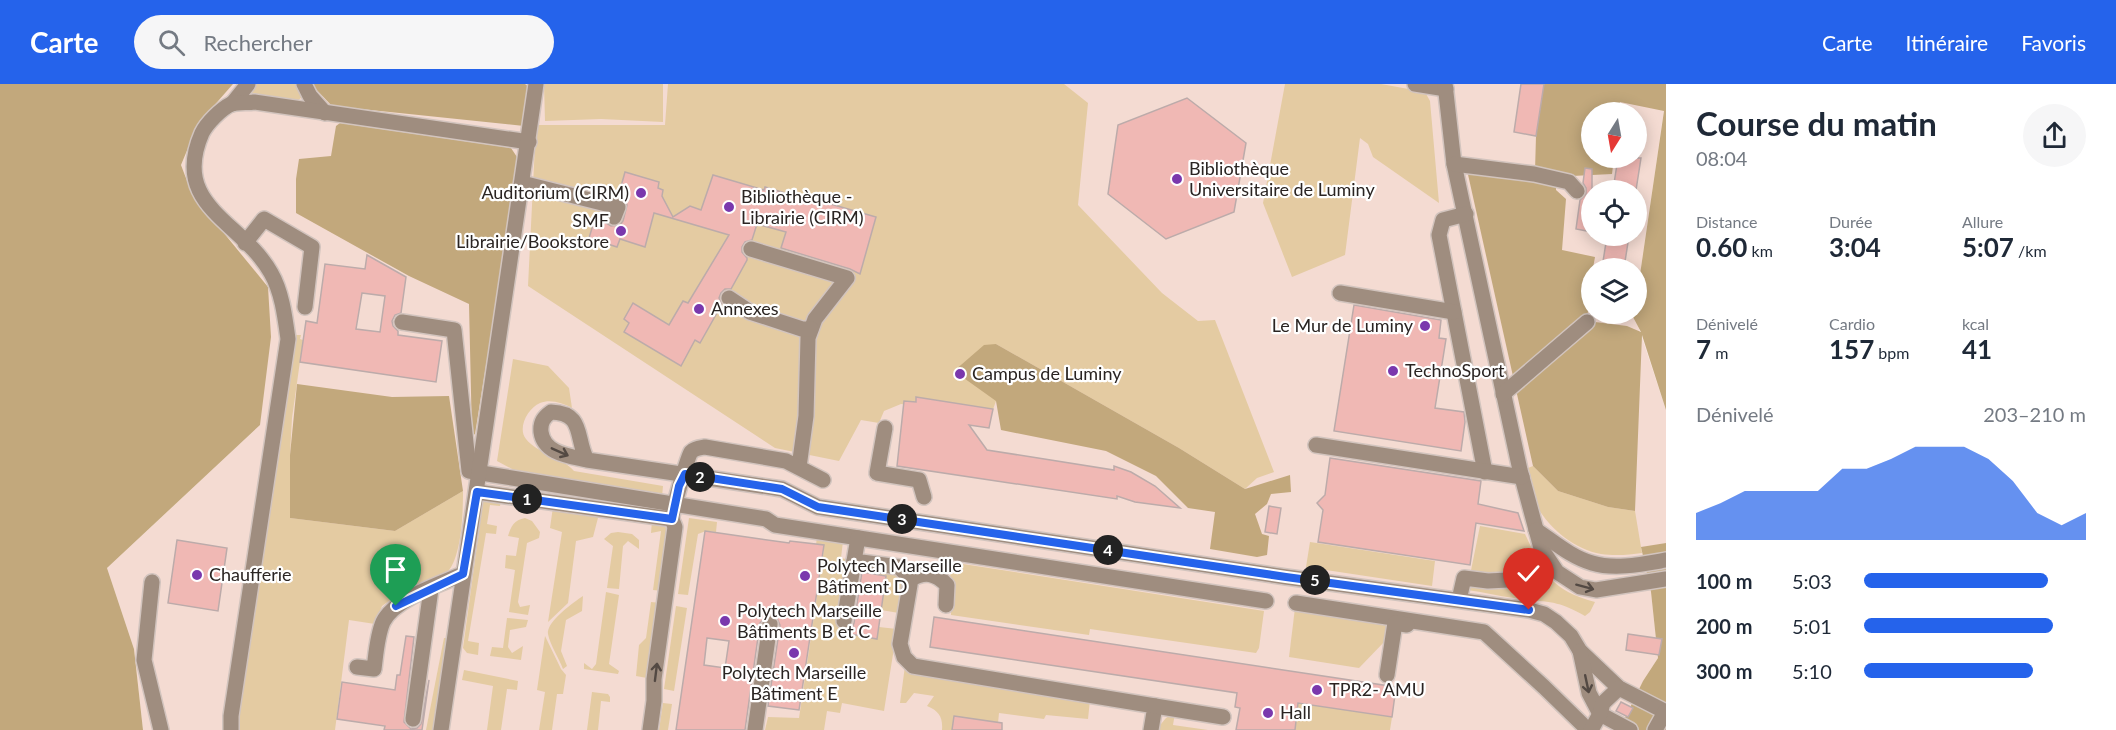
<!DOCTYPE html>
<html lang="fr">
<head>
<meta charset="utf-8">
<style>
	:root { --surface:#fff; --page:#f6f6f7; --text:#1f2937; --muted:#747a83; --accent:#2563eb }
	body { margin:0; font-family:Lato,sans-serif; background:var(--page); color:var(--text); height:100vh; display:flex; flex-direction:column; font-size:22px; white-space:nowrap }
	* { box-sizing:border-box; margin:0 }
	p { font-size:20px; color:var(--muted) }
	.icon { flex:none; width:33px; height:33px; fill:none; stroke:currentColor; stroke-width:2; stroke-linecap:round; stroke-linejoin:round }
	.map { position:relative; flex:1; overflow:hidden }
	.details { display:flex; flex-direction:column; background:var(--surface); width:450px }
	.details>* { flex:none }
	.needle { width:39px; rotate:191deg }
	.tools { position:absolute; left:1581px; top:18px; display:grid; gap:12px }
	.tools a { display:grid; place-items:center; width:66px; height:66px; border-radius:50%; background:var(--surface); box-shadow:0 3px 15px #0003; font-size:30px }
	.pin { position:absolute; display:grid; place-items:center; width:51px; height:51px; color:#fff; margin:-62px -26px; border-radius:50% 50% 50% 0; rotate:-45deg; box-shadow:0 0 6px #0007 }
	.pin .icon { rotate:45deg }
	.km { position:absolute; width:30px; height:30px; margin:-15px; border-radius:50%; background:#222; color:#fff; font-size:16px; line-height:30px; text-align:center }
	.round { display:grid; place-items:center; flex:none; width:63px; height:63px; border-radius:32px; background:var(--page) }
	.summary { display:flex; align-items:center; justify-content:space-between; height:102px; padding:0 30px }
	h1 { font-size:33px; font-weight:700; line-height:45px }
	.metrics { display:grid; grid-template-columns:repeat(3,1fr); gap:9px; height:102px; padding:6px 30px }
	.metrics div { display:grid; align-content:center }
	.metrics b { font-size:26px; font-weight:700 }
	.metrics small { font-size:16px; font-weight:400 }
	.metrics p { font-size:16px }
	.chart { height:168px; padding:12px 30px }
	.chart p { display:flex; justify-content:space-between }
	.chart svg { width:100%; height:108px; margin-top:6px; fill:var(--accent); opacity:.7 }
	ul { padding:0 30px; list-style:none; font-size:20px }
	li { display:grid; grid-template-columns:96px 72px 1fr; align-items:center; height:45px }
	li i { height:15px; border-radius:8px; background:var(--accent) }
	header { display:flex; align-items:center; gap:36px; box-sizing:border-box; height:84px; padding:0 30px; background:var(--accent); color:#fff }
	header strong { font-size:28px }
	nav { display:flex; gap:33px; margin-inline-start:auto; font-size:21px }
	.search { width:420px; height:54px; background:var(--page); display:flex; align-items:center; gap:15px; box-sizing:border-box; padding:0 21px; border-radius:33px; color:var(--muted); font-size:22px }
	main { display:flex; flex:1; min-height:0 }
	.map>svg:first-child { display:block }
</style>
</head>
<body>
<header>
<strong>Carte</strong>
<div class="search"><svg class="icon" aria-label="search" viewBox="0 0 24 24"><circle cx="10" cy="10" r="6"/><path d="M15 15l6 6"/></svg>Rechercher</div>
<nav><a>Carte</a><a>Itinéraire</a><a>Favoris</a></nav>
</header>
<main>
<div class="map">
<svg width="1666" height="646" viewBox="0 0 1666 646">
	<rect width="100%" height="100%" fill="#f7e7e0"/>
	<!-- built -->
	<path fill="#f4dbd2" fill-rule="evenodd" d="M233,0h1433l-2,26 -27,185 -1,-27h-44v46h42l32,96v133l-25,5 10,44 7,66 -15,23 -24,49h-1476l-9,-81 -27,-81 153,-143 8,-138 -76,-93 -11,-29 17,-41zM1592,28h44v46h-44zM1592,106h44v46h-44z"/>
	<!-- green -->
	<g fill="#e4cba2">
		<polygon points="254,0 296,0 301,10 301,14 297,17 257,11 252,9 251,5"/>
		<polygon points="663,0 663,38 601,35 545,37 544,0"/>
		<polygon points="668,0 1064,0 1088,19 1078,121 1162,209 1198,237 1215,236 1274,388 1257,394 1245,405 1179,364 996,260 996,317 991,331 901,320 884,327 879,339 861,336 839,377 775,364 528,202 536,41 665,41"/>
		<polygon points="1285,0 1381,0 1425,8 1430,17 1439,119 1373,73 1368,60 1360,54 1345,171 1292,193 1263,119"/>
		<path d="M294,251h7l-1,4 3,1 -11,78 -2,37v63l105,13 68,-40c0,21 -1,72 -19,84 -17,11 -38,18 -55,26l-7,5 -7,18 -26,-4 -14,110h-95l-1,-17z"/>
		<path d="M513,275l35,7 21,22 3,20c-10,-5 -21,-9 -32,-5 -12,5 -23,25 -14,36 12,15 35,17 48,32l89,15 -1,11 -149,-21 -1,-7 -15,-8z"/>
		<path d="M1533,382l25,25 50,16 27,4 7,42c-13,2 -28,3 -41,1 -25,-4 -51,-25 -63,-46 -6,-11 -7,-28 -10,-40z"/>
		<polygon points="485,413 501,416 500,422 490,421 487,440 497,442 496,450 486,449 468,557 479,559 478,571 467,569 463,564 483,418"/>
		<polygon points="553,423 599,430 593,453 576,457 568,519 548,538 562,448 550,444"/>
		<path d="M525,434l7,3 8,11 -1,6 -12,5 -9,59 2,5 10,-2 -2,10 -19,-3 6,-42 -10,-2 1,-13 10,1 3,-18 -11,-2c3,-10 6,-16 17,-18z"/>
		<polygon points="689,434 717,438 716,448 706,447 698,450 688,511 678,510"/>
		<polygon points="652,437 662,439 671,451 663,507 653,506 661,447 651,449"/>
		<path d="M1480,442l45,8c19,40 26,56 70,68l-5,10 -5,4c-30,-18 -40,-13 -71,-18 -16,-2 -31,-6 -47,-8z"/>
		<polygon points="618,448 632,450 639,456 639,465 628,457 623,462 619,505 607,504 613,462 604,455 611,449"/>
		<polygon points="817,453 843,457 841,474 850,476 841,540 851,542 850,550 876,555 879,543 897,545 884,627 842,619 840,629 827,627 824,646 765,646 768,633 799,634 824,465 823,461 816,461"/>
		<polygon points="1310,458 1435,477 1432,502 1306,483"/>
		<polygon points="950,478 1264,527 1259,564 1256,569 1090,545 1089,551 951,531"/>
		<path d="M860,481c38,9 48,5 39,48l-18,-3 5,-34 -28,-4z"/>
		<polygon points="606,508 619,511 609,580 619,587 618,590 584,585 584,579 592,585 596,580"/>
		<path d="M583,512l-1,15 -16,9 -5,31 6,15 -4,3c-4,-11 -13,-24 -15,-35 -2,-12 26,-32 35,-38z"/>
		<polygon points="651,518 661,519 647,594 636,592 639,561 646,554"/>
		<polygon points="676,522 687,524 674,607 664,605"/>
		<polygon points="1295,524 1389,540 1386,556 1359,584 1289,573"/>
		<polygon points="507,534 528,536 526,543 510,546 508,563 512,569 523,562 521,576 490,572 492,563 503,564"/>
		<polygon points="545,552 561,585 566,591 563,610 557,610 552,646 539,646 545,608 537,606"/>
		<polygon points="444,554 447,554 435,646 426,646"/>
		<path d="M905,582l185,34 -2,19 -42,-4 -2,4 -45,-6 -1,10 -44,-6 -2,13h-10c1,-13 -3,-19 -15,-24l7,-10 -20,-3 -8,10h-6z"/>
		<polygon points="464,586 518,597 517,606 507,605 501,646 487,646 493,602 462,596"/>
		<polygon points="592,608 608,610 610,613 610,618 601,617 598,646 587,646"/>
		<polygon points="663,619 672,620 668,646 659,646"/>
		<polygon points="1298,619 1392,633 1390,646 1295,646"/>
		<polygon points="1175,629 1173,641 1208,646 1156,646 1166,634"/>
	</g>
	<!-- forest -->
	<g fill="#c2a87c">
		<polygon points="0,0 233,0 198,40 181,81 192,110 268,203 271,253 260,341 107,484 134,565 143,646 0,646"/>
		<polygon points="311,0 525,0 529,3 524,42 332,22"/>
		<polygon points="1544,0 1666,0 1666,326 1642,251 1635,427 1608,423 1558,407 1533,382 1467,86 1556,97 1556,106 1566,115 1562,166 1595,173 1593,184 1592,184 1587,237 1627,242 1641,248 1633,233 1634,230 1636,230 1637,211 1664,27 1620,18 1618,28 1592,28 1592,74 1614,74 1612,90 1572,92 1535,87 1536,52"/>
		<polygon points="340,39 511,64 519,76 475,350 472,352 469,220 409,192 296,129 296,95 299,75 331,72 336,42"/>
		<polygon points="996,260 1179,364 1245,405 1290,391 1291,408 1271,410 1267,420 1255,430 1262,450 1269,452 1267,471 1257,473 1210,465 1215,428 1188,424 1156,392 1106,367 1001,346 996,317 954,287 984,261"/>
		<polygon points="297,300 392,313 449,312 463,407 395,447 290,434 290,371"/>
		<polygon points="1666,459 1666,646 1619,646 1643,597 1658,574 1651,508 1641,463"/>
	</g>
	<!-- building -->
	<g fill="#f0b8b4" stroke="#bcabaa" stroke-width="1.5" fill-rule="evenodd">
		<polygon points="1521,0 1544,0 1536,52 1514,48"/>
		<polygon points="1187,14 1246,59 1234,128 1166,155 1108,110 1118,41"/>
		<polygon points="1618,74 1641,74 1636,106 1613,106"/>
		<polygon points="1585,84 1592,85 1592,148 1576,145 1580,116 1586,110 1586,104 1583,99"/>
		<polygon points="625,88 659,98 658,104 663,106 662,112 673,133 690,122 701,126 713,91 764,106 765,103 805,115 806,113 876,133 860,190 850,185 781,164 786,148 757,140 752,156 745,158 742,163 742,168 747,174 747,176 731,205 725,205 721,209 719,214 722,220 700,259 695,256 681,282 624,248 629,239 624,235 633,219 669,241 683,217 688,219 729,151 654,129 645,163 620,155 617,163 589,154 596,131 604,133 606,139 611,142 620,141 623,137 627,121 625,116 618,113"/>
		<polygon points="1607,152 1629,152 1624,184 1602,184"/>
		<path d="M367,171l39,22 -5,36 -6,2 -3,6 1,5 5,5v4l44,6 -6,41 -136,-20 6,-41 11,2 8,-59 40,5zM362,209l23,3 -5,36 -24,-3z"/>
		<polygon points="1354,221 1441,236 1439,254 1446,255 1435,324 1464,328 1465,338 1461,367 1334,347"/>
		<polygon points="916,313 993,325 989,344 969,341 987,366 1114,386 1114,382 1131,388 1155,402 1180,424 1135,418 1117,412 1117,415 897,382 904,317 916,318"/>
		<polygon points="1330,374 1481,397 1478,420 1518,429 1524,447 1476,439 1470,481 1318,458 1323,426 1317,419 1325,411"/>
		<polygon points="1269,422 1281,424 1277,450 1265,448"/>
		<path d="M705,447l84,12 1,-2 34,4 -25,165 -31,-4 12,-81 -4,-9 -9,-1 -7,8 -15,107h-69zM707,554l22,3 -4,27 -21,-3z"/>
		<polygon points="177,456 227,464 218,527 168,519"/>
		<polygon points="862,488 886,492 877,555 850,550 854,539"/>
		<polygon points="934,533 1396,603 1392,633 1298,619 1295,646 1236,646 1240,624 1235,623 1237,609 930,563"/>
		<polygon points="1628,550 1662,555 1659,571 1626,566"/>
		<polygon points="406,552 414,553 404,638 411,645 417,644 421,640 429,596 422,646 384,646 385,642 337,635 342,598 395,606 397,591 400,591"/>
		<polygon points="1621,618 1633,624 1628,633 1616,627"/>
		<polygon points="954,632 1002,639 1002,646 952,646"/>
	</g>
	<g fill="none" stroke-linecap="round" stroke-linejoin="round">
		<defs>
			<g id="minor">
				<polyline points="304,0 310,12 325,29"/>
				<polyline points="1415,0 1446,5"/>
				<polyline points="1445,0 1454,80 1520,386 1541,464 1557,488 1580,503 1596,506 1666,495"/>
				<polyline points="232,20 248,0"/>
				<polyline points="1454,80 1534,90 1569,98 1577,107"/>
				<polyline points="522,99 618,123 614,133"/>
				<polyline points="1466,130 1443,136 1439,151 1485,388"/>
				<polyline points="245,159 264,135 312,163 305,223"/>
				<polyline points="751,165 847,194 815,235 808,254 806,332 799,383"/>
				<polyline points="1340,209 1454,228"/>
				<polyline points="729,214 750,228 802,245 811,245"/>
				<polyline points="402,238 454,246 469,387 766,435 775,441 1266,517"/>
				<polyline points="1503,310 1587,238"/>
				<polyline points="885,344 877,389 919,396 924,413"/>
				<polyline points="1316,361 1522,393"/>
				<path d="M587,376c-12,-22 -2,-47 -36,-48 -7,5 -11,10 -10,20 3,22 29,24 46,28l195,29 36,18 468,70 243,33 15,4 12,8 15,14 9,15 39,37 47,24"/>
				<polyline points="477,408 672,435"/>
				<path d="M1536,446c18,12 35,27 56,33 23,7 51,1 74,-3"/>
				<polyline points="858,454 854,477 899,483 911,495"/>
				<polyline points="152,498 144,576 161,646"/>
				<polyline points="1459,516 1464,494 1488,497 1508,496 1548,476"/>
				<polyline points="1296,519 1484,548 1544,603 1582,640"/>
				<path d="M946,521l1,-20c-12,-12 -22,-14 -36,-6l-11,65 4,13 9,9 242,40 -4,24"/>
				<polyline points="844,537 854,477"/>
				<polyline points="1580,567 1589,609 1600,630 1630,646"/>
				<path d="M357,583l17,2c2,-15 3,-33 9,-47 11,-23 57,-38 80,-48"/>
				<polyline points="1387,591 1395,539 1407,541"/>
				<polyline points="1155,622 1223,633"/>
				<polyline points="413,635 431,505"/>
				<path d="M231,646v-14l57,-377c-3,-22 -6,-47 -17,-66 -29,-52 -101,-67 -69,-140 5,-10 19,-24 29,-29 7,-2 17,-1 23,-2l275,40"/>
				<polyline points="441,646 536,0"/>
				<path d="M650,646l4,-29v-22l21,-152c-1,-3 -3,-6 -3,-9 0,-7 16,-62 19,-66 4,-4 8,-4 14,-5l81,14 37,19"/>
				<polyline points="755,646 770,540"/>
				<polyline points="1591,646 1600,630 1603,619 1619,604"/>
				<polyline points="1655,646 1665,628"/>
			</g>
		</defs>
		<!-- minor casing -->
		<use href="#minor" stroke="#d2c4be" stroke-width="18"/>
		<!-- minor -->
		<use href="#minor" stroke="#9f8d7f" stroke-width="15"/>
	</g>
	<!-- one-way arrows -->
	<defs><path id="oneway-shaft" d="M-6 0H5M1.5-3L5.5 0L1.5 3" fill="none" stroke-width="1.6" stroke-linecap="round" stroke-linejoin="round" transform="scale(1.5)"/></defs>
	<g stroke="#534943">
		<use href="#oneway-shaft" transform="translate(560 368) rotate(24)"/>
		<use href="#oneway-shaft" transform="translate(1585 503) rotate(15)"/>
		<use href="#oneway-shaft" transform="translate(656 588) rotate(-83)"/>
		<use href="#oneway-shaft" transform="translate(1587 600) rotate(78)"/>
	</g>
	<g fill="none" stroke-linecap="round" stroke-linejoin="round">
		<defs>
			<polyline id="route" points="396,522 463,490 477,408 672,435 679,402 685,390 782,405 818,423 1286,493 1529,526"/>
		</defs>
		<!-- route casing -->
		<use href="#route" stroke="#fff" stroke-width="12"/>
		<!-- route -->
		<use href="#route" stroke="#2563eb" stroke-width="8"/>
	</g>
	<!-- markers -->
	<g fill="#7a38ad" stroke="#fff" stroke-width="2">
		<circle cx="1177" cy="95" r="6"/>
		<circle cx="641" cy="109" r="6"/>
		<circle cx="729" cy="123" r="6"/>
		<circle cx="621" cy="147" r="6"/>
		<circle cx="699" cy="225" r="6"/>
		<circle cx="1425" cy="242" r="6"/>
		<circle cx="1393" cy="287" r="6"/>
		<circle cx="960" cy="290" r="6"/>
		<circle cx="197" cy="491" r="6"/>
		<circle cx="805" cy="492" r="6"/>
		<circle cx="725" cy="537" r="6"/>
		<circle cx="794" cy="569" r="6"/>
		<circle cx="1317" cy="606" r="6"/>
		<circle cx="1268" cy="629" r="6"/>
	</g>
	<g text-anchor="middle" stroke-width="4.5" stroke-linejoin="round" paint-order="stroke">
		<!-- poi labels -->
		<g font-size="18" fill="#2a2422" stroke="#fff" text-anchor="start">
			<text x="1189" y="91">Bibliothèque<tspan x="1189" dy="21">Universitaire de Luminy</tspan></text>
			<text x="629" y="115" text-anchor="end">Auditorium (CIRM)</text>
			<text x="741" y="119">Bibliothèque -<tspan x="741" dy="21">Librairie (CIRM)</tspan></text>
			<text x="609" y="143" text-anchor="end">SMF<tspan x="609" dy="21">Librairie/Bookstore</tspan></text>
			<text x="711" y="231">Annexes</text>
			<text x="1413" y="248" text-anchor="end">Le Mur de Luminy</text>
			<text x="1405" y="293">TechnoSport</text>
			<text x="972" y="296">Campus de Luminy</text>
			<text x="817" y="488">Polytech Marseille<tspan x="817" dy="21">Bâtiment D</tspan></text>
			<text x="209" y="497">Chaufferie</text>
			<text x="737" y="533">Polytech Marseille<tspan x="737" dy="21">Bâtiments B et C</tspan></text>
			<text x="794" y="595" text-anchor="middle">Polytech Marseille<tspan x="794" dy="21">Bâtiment E</tspan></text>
			<text x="1329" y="612">TPR2- AMU</text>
			<text x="1280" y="635">Hall</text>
		</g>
	</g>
</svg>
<div class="tools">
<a><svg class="needle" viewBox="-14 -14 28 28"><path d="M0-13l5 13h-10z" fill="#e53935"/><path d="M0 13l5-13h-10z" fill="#747a83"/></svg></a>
<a><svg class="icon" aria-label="locate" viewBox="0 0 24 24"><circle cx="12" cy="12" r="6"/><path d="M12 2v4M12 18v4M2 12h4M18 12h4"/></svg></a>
<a><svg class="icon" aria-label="layers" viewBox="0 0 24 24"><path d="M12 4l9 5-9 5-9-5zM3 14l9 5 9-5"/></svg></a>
</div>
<div class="pin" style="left:396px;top:522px;background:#1e9e55"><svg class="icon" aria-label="arrive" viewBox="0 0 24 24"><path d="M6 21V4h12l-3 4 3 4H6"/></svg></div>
<div class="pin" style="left:1529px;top:526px;background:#d93025"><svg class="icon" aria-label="check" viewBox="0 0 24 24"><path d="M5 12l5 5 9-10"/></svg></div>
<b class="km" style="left:527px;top:415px">1</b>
<b class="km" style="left:700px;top:393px">2</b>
<b class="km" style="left:902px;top:435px">3</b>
<b class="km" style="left:1108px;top:466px">4</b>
<b class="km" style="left:1315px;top:496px">5</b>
</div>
<section class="details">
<div class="summary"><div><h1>Course du matin</h1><p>08:04</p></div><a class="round"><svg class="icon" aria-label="share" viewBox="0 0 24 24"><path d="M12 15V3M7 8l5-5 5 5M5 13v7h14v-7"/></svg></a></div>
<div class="metrics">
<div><p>Distance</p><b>0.60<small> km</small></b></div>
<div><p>Durée</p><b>3:04</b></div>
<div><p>Allure</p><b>5:07<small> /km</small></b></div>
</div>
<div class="metrics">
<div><p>Dénivelé</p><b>7<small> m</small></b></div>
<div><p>Cardio</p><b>157<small> bpm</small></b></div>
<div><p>kcal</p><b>41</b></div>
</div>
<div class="chart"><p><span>Dénivelé</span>203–210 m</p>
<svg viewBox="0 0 160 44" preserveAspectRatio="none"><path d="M0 44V33L10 29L20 24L30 24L40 24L50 24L60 15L70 15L80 11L90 6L100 6L110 6L120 11L130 20L140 33L150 38L160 33V44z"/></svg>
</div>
<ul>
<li><b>100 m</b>5:03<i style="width:83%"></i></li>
<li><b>200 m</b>5:01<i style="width:85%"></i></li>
<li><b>300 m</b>5:10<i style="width:76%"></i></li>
</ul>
</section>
</main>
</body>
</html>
